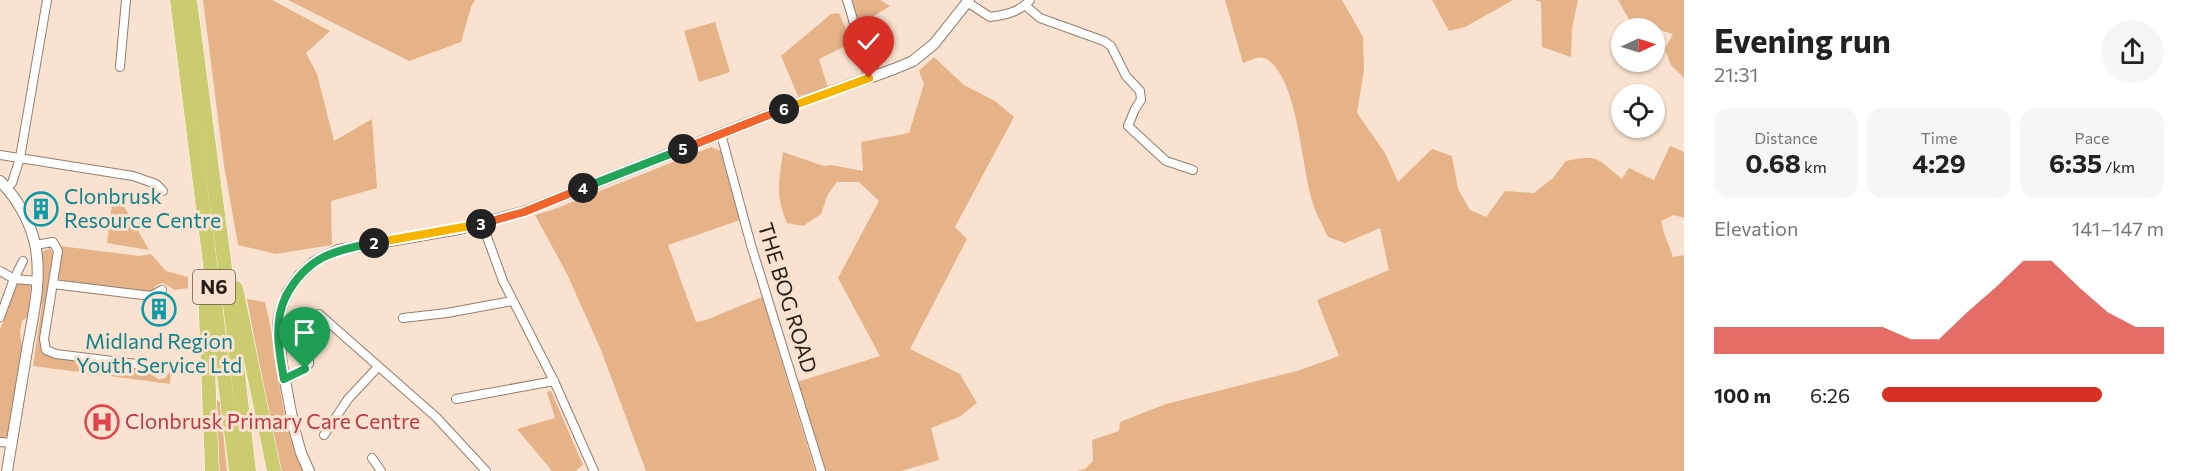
<!DOCTYPE html>
<html lang="en">
<head>
<meta charset="utf-8">
<style>
	:root { --surface:#fff; --page:#f6f6f6; --text:#222; --muted:#767676; --accent:#d93025 }
	body { margin:0; font-family:Commissioner,sans-serif; background:var(--page); color:var(--text); height:100vh; display:flex; flex-direction:column; font-size:22px; white-space:nowrap }
	* { box-sizing:border-box; margin:0 }
	p { font-size:20px; color:var(--muted) }
	.icon { flex:none; width:33px; height:33px; fill:none; stroke:currentColor; stroke-width:2; stroke-linecap:round; stroke-linejoin:round }
	.map { position:relative; flex:1; overflow:hidden }
	.sheet { display:flex; flex-direction:column; background:var(--surface); width:510px }
	.sheet>* { flex:none }
	.needle { width:39px; rotate:86deg }
	.buttons { position:absolute; left:1611px; top:18px; display:grid; gap:12px }
	.buttons a { display:grid; place-items:center; width:54px; height:54px; border-radius:50%; background:var(--surface); box-shadow:0 2px 4px #0004; font-size:30px }
	.pin { position:absolute; display:grid; place-items:center; width:51px; height:51px; color:#fff; margin:-62px -26px; border-radius:50% 50% 50% 0; rotate:-45deg; box-shadow:0 0 6px #0007 }
	.pin .icon { rotate:45deg }
	.km { position:absolute; width:30px; height:30px; margin:-15px; border-radius:50%; background:#222; color:#fff; font-size:16px; line-height:30px; text-align:center }
	.round { display:grid; place-items:center; flex:none; width:63px; height:63px; border-radius:32px; background:var(--page) }
	.summary { display:flex; align-items:center; justify-content:space-between; height:102px; padding:0 30px }
	h1 { font-size:33px; font-weight:700; line-height:45px }
	.stats { display:grid; grid-template-columns:repeat(3,1fr); gap:9px; height:102px; padding:6px 30px }
	.stats div { display:grid; align-content:center; border-radius:15px; background:var(--page); text-align:center }
	.stats b { font-size:26px; font-weight:700 }
	.stats small { font-size:16px; font-weight:400 }
	.stats p { font-size:16px }
	.chart { height:168px; padding:12px 30px }
	.chart p { display:flex; justify-content:space-between }
	.chart svg { width:100%; height:108px; margin-top:6px; fill:var(--accent); opacity:.7 }
	ul { padding:0 30px; list-style:none; font-size:20px }
	li { display:grid; grid-template-columns:96px 72px 1fr; align-items:center; height:45px }
	li i { height:15px; border-radius:8px; background:var(--accent) }
	main { display:flex; flex:1; min-height:0 }
	.map>svg:first-child { display:block }
</style>
</head>
<body>
<main>
<div class="map">
<svg width="1684" height="471" viewBox="0 0 1684 471">
	<rect width="100%" height="100%" fill="#f9e2cf"/>
	<!-- green -->
	<g fill="#e6b389">
		<polygon points="203,0 272,0 330,31 306,53 317,74 334,141 372,119 377,188 331,201 332,245 276,254 238,245 224,165"/>
		<polygon points="288,0 475,0 471,7 461,42 409,61"/>
		<polygon points="850,0 880,0 890,6 858,26"/>
		<path d="M1225,0h117l21,37 1,33 -7,43 28,40 13,29 34,-33 20,7 6,33 12,21 16,7 19,-26 29,2 19,-15 13,-17c34,-7 31,-2 56,18l7,-11 25,12 16,-34 14,6v66l-10,-3 -13,6 3,12 9,24 11,-2v216h-608l9,-2 8,-8 -1,-21 27,-9 1,-9 46,-18 131,-33 42,-15 -22,-56 72,-30 -9,-42 -35,15 -17,-6c-5,-11 -12,-23 -15,-34 -12,-35 -14,-121 -45,-143 -8,-6 -16,0 -25,3z"/>
		<polygon points="1432,0 1513,0 1465,27 1449,31"/>
		<polygon points="1534,0 1578,0 1572,28 1571,57 1542,47 1541,2"/>
		<polygon points="1618,0 1684,0 1684,78 1671,65 1665,49 1673,34 1630,21"/>
		<polygon points="839,13 852,43 819,59 828,88 798,96 781,56 831,14"/>
		<polygon points="715,22 730,72 699,82 684,31"/>
		<path d="M934,57l30,28 31,16 19,16 -59,110 12,12 -57,110 50,25 17,29 -18,14 -28,11 8,32 -38,11h-75l-29,-89 83,-26 -42,-78 41,-77 -20,-19h-22l-9,12 -7,20 -18,12 -16,-3c-12,-28 -8,-42 -4,-71l41,14 7,-1 32,6 -2,-29 48,-9 15,-49 -5,-13z"/>
		<polygon points="711,147 721,151 740,220 668,245 696,322 706,320 762,297 815,471 646,471 601,350 567,274 535,215 552,210"/>
		<polygon points="114,189 149,250 107,243"/>
		<path d="M60,246l79,10 12,-2 15,17 22,6v11l-13,2 -12,-7 -6,2 -7,7 -90,-11c-4,-11 3,-23 0,-35z"/>
		<path d="M50,248l3,7 -9,52 2,1 -6,35 4,8 105,18c5,7 7,12 16,9l4,-5v-5h2l-1,16 -137,-18 9,-62 -2,-1 3,-27 -1,-24z"/>
		<polygon points="17,282 31,284 28,316 22,321 20,332 22,348 8,434 5,438 0,439 0,330"/>
		<path d="M247,299l18,3c11,42 12,87 24,130 4,14 7,26 15,39h-25z"/>
		<polygon points="551,391 583,465 575,471 552,471 517,429 555,418 547,392"/>
		<polygon points="217,400 220,402 227,471 218,471"/>
	</g>
	<g fill="none" stroke-linecap="round" stroke-linejoin="round">
		<defs>
			<g id="minor">
				<path d="M847,0c9,26 13,53 22,78"/>
				<path d="M967,2l23,15c15,-2 30,-5 40,-17"/>
				<polyline points="1026,6 1040,18 1104,41 1111,46 1126,76 1140,91 1141,100 1135,109 1128,126 1166,161 1193,170"/>
				<polyline points="120,67 126,0"/>
				<polyline points="721,134 751,245 821,471"/>
				<polyline points="0,155 133,176 156,184 163,191"/>
				<polyline points="7,188 12,183 20,158 47,0"/>
				<polyline points="482,223 503,281 554,381 594,471"/>
				<polyline points="35,245 53,242 58,251 44,339 46,350 56,354 161,367"/>
				<polyline points="0,271 14,279 38,281"/>
				<polyline points="53,284 151,296 162,290"/>
				<polyline points="319,314 436,417 486,471"/>
				<polyline points="0,317 14,279 23,261"/>
				<polyline points="403,318 447,313 512,301"/>
				<polyline points="284,379 293,376 309,364 309,358 299,348"/>
				<polyline points="456,399 554,381"/>
				<polyline points="324,435 348,399 378,367"/>
				<polyline points="0,442 11,443"/>
				<polyline points="372,458 381,471"/>
			</g>
			<g id="tertiary">
				<path d="M0,181c17,17 30,40 35,63 7,33 -1,68 -7,100 -7,43 -14,85 -21,127"/>
				<polyline points="309,471 301,453 294,428 282,365 278,324 280,312 287,293 299,276 314,262 338,250 459,229 523,212 791,106 894,69 913,61 934,44 969,0"/>
			</g>
			<g id="trunk">
				<polyline points="177,0 236,471"/>
				<polyline points="190,0 233,329 249,471"/>
				<polyline points="236,288 274,471"/>
				<polyline points="205,290 212,471"/>
			</g>
		</defs>
		<!-- minor casing -->
		<use href="#minor" stroke="#937e6e" stroke-width="10"/>
		<!-- tertiary casing -->
		<use href="#tertiary" stroke="#937e6e" stroke-width="12"/>
		<!-- trunk casing -->
		<use href="#trunk" stroke="#fff" stroke-width="15"/>
		<!-- minor -->
		<use href="#minor" stroke="#fff" stroke-width="8"/>
		<!-- tertiary -->
		<use href="#tertiary" stroke="#fff" stroke-width="10"/>
		<!-- trunk -->
		<use href="#trunk" stroke="#cbcc70" stroke-width="14"/>
	</g>
	<g fill="none" stroke-linecap="round" stroke-linejoin="round">
		<defs>
			<path id="split-1" d="M286,296c-13,26 -7,55 -2,83l21,-10"/>
			<path id="split-2" d="M286,296c21,-39 48,-46 88,-53"/>
			<polyline id="split-3" points="374,243 481,224"/>
			<polyline id="split-4" points="481,224 524,212 583,188"/>
			<polyline id="split-5" points="583,188 683,149"/>
			<polyline id="split-6" points="683,149 784,109"/>
			<polyline id="split-7" points="784,109 869,78"/>
		</defs>
		<!-- split-1 casing -->
		<use href="#split-1" stroke="#fff" stroke-width="12"/>
		<!-- split-2 casing -->
		<use href="#split-2" stroke="#fff" stroke-width="12"/>
		<!-- split-3 casing -->
		<use href="#split-3" stroke="#fff" stroke-width="12"/>
		<!-- split-4 casing -->
		<use href="#split-4" stroke="#fff" stroke-width="12"/>
		<!-- split-5 casing -->
		<use href="#split-5" stroke="#fff" stroke-width="12"/>
		<!-- split-6 casing -->
		<use href="#split-6" stroke="#fff" stroke-width="12"/>
		<!-- split-7 casing -->
		<use href="#split-7" stroke="#fff" stroke-width="12"/>
		<!-- split-1 -->
		<use href="#split-1" stroke="#22a559" stroke-width="8"/>
		<!-- split-2 -->
		<use href="#split-2" stroke="#22a559" stroke-width="8"/>
		<!-- split-3 -->
		<use href="#split-3" stroke="#f5b400" stroke-width="8"/>
		<!-- split-4 -->
		<use href="#split-4" stroke="#f0652b" stroke-width="8"/>
		<!-- split-5 -->
		<use href="#split-5" stroke="#22a559" stroke-width="8"/>
		<!-- split-6 -->
		<use href="#split-6" stroke="#f0652b" stroke-width="8"/>
		<!-- split-7 -->
		<use href="#split-7" stroke="#f5b400" stroke-width="8"/>
	</g>
	<!-- icons -->
	<defs>
		<symbol id="building-ring" viewBox="-11 -11 22 22"><circle r="9.5" fill="#f9e2cf" stroke="#0f9aa8" stroke-width="1.5"/><path d="M-4-6H4V6H1V3H-1V6H-4ZM-2.5-4.3h1.7v1.8h-1.7ZM.8-4.3h1.7v1.8H.8ZM-2.5-1h1.7V.8h-1.7ZM.8-1h1.7V.8H.8Z" fill="#0f9aa8"/></symbol>
		<symbol id="hospital-ring" viewBox="-11 -11 22 22"><circle r="9.5" fill="#f9e2cf" stroke="#e0444e" stroke-width="1.5"/><path d="M-5-5h3v3.5h4V-5h3V5h-3V1.5h-4V5h-3Z" fill="#e0444e"/></symbol>
	</defs>
	<g fill-rule="evenodd">
		<use href="#building-ring" x="22" y="190" width="38" height="38"/>
		<use href="#building-ring" x="140" y="290" width="38" height="38"/>
		<use href="#hospital-ring" x="83" y="403" width="38" height="38"/>
	</g>
	<g text-anchor="middle" stroke-width="6" stroke-linejoin="round" paint-order="stroke">
		<!-- shield labels -->
		<rect fill="#f9e2cf" stroke="#65594e" stroke-width="1.5" x="193" y="270" width="42" height="34" rx="4.5"/>
		<g font-size="20" font-weight="bold" fill="#261e17">
			<text x="214" y="294">N6</text>
		</g>
		<!-- culture labels -->
		<g font-size="21" fill="#0d838f" stroke="#f9e2cf" text-anchor="start">
			<text x="64" y="204">Clonbrusk<tspan x="64" dy="24">Resource Centre</tspan></text>
			<text x="159" y="349" text-anchor="middle">Midland Region<tspan x="159" dy="24">Youth Service Ltd</tspan></text>
		</g>
		<!-- street labels -->
		<g font-size="21" fill="#261e17" stroke="#f9e2cf">
			<text transform="translate(787 298) rotate(73)" y="7">THE BOG ROAD</text>
		</g>
		<!-- health labels -->
		<g font-size="21" fill="#be3a42" stroke="#f9e2cf" text-anchor="start">
			<text x="125" y="429">Clonbrusk Primary Care Centre</text>
		</g>
	</g>
</svg>
<div class="buttons">
<a><svg class="needle" viewBox="-14 -14 28 28"><path d="M0-13l5 13h-10z" fill="#e53935"/><path d="M0 13l5-13h-10z" fill="#767676"/></svg></a>
<a><svg class="icon" aria-label="locate" viewBox="0 0 24 24"><circle cx="12" cy="12" r="6"/><path d="M12 2v4M12 18v4M2 12h4M18 12h4"/></svg></a>
</div>
<div class="pin" style="left:305px;top:369px;background:#1e9e55"><svg class="icon" aria-label="arrive" viewBox="0 0 24 24"><path d="M6 21V4h12l-3 4 3 4H6"/></svg></div>
<div class="pin" style="left:869px;top:78px;background:#d93025"><svg class="icon" aria-label="check" viewBox="0 0 24 24"><path d="M5 12l5 5 9-10"/></svg></div>
<b class="km" style="left:374px;top:243px">2</b>
<b class="km" style="left:481px;top:224px">3</b>
<b class="km" style="left:583px;top:188px">4</b>
<b class="km" style="left:683px;top:149px">5</b>
<b class="km" style="left:784px;top:109px">6</b>
</div>
<section class="sheet">
<div class="summary"><div><h1>Evening run</h1><p>21:31</p></div><a class="round"><svg class="icon" aria-label="share" viewBox="0 0 24 24"><path d="M12 15V3M7 8l5-5 5 5M5 13v7h14v-7"/></svg></a></div>
<div class="stats">
<div><p>Distance</p><b>0.68<small> km</small></b></div>
<div><p>Time</p><b>4:29</b></div>
<div><p>Pace</p><b>6:35<small> /km</small></b></div>
</div>
<div class="chart"><p><span>Elevation</span>141–147 m</p>
<svg viewBox="0 0 160 44" preserveAspectRatio="none"><path d="M0 44V33L10 33L20 33L30 33L40 33L50 33L60 33L70 38L80 38L90 27L100 17L110 6L120 6L130 17L140 27L150 33L160 33V44z"/></svg>
</div>
<ul>
<li><b>100 m</b>6:26<i style="width:78%"></i></li>
</ul>
</section>
</main>
</body>
</html>
